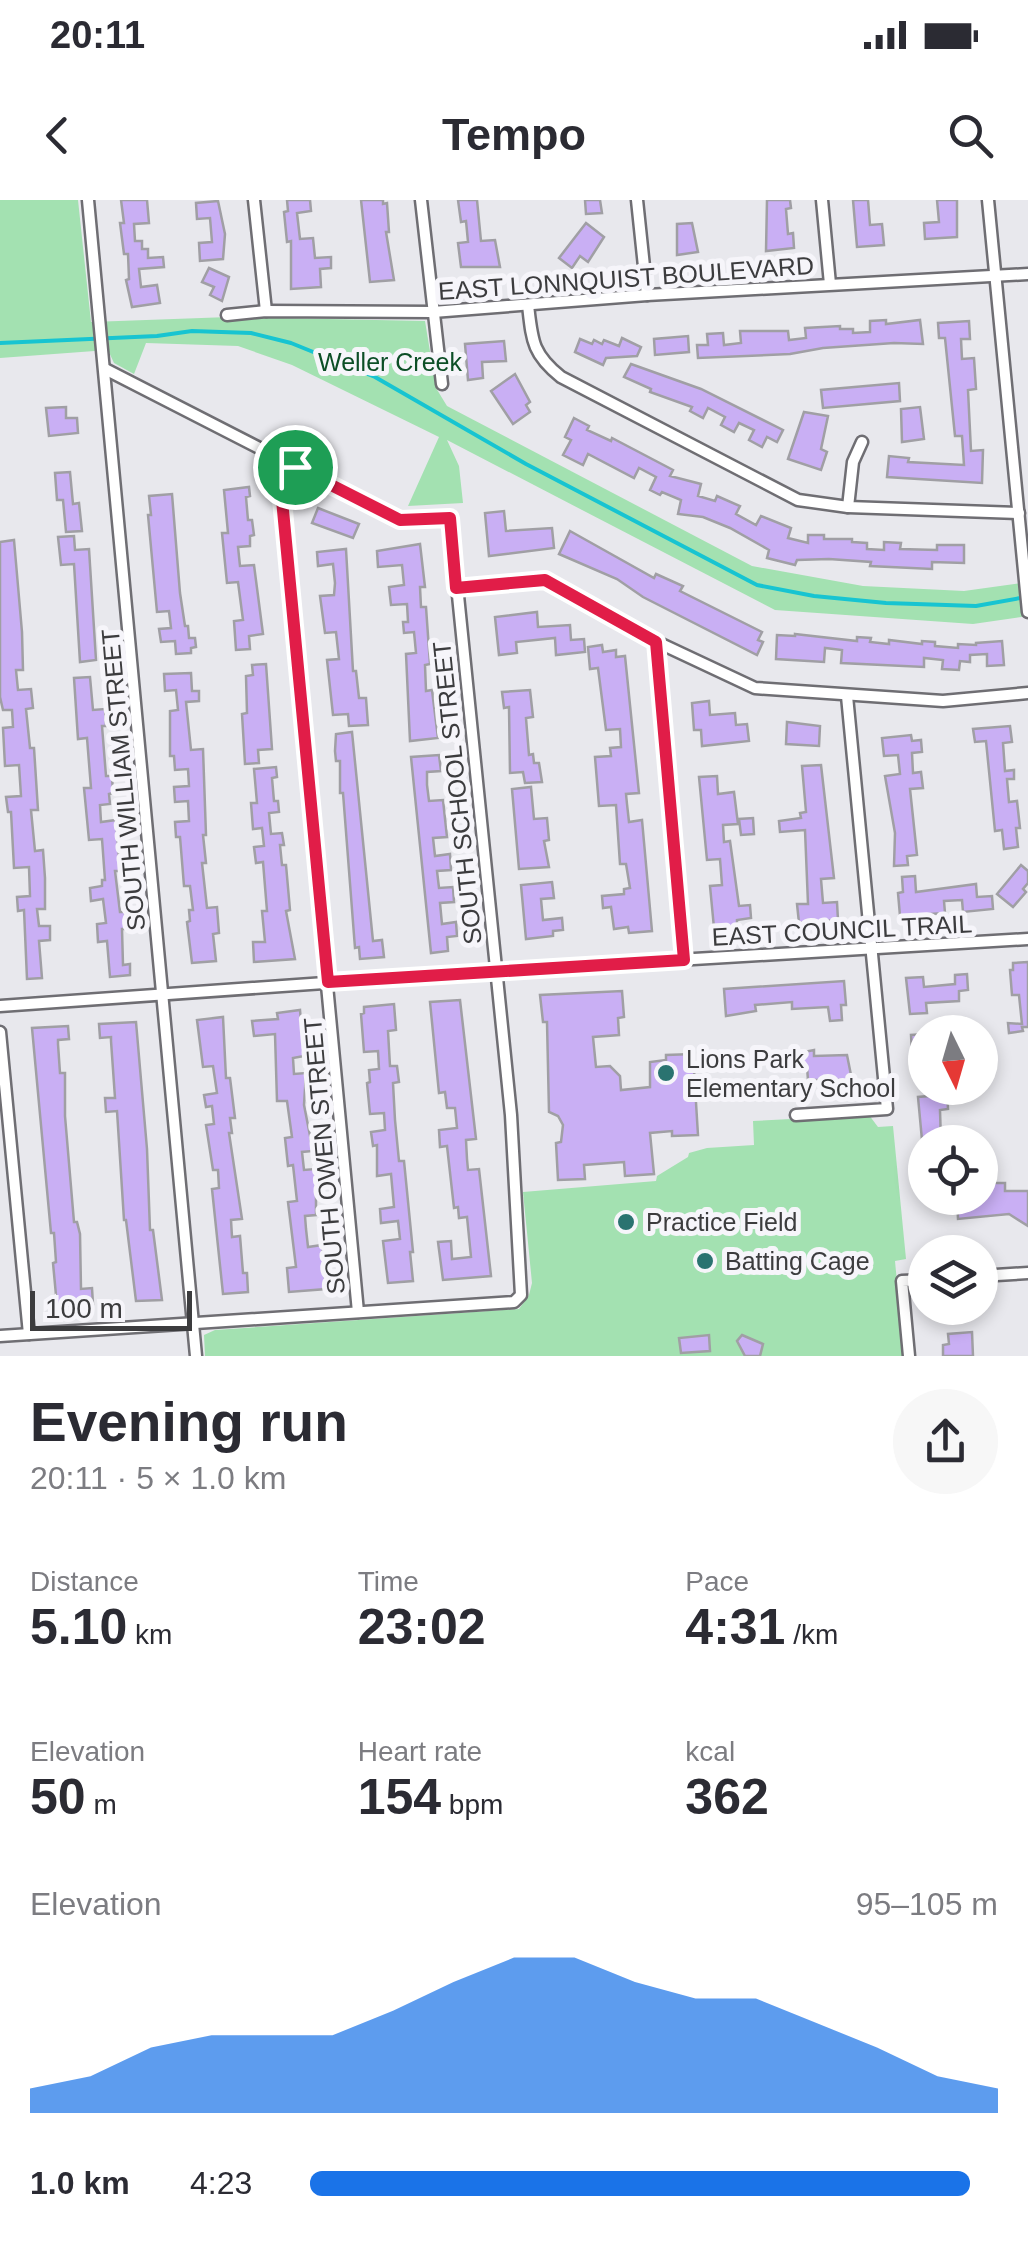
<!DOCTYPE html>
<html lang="en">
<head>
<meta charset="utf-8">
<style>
	:root { --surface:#fff; --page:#f7f7f7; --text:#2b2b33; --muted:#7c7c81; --accent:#1a73e8 }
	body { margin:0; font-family:Arial,sans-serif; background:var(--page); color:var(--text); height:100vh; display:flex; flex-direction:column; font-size:38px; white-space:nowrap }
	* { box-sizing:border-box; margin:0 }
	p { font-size:32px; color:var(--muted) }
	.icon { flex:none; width:55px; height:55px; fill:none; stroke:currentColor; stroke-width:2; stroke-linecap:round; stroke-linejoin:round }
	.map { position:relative; height:1156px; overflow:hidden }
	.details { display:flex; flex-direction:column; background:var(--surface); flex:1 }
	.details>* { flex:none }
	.needle { width:65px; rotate:175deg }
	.fabs { position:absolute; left:908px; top:815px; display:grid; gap:20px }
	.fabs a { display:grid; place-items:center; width:90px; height:90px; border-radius:50%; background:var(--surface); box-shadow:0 5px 15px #0003; font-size:50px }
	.scale { position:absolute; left:30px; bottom:25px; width:162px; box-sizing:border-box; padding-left:10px; border:5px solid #3c3c3e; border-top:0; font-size:28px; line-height:35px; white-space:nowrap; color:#3c3c3e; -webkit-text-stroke:8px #f6f5fa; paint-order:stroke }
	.pin { position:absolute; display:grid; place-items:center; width:85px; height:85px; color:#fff; margin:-42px; border:5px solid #fff; border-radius:50%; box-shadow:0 2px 10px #0007 }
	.round { display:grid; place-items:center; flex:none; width:105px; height:105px; border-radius:52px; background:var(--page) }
	.head { display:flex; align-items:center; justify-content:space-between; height:170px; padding:0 30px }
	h1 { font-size:55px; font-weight:700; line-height:75px }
	.stats { display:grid; grid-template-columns:repeat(3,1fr); gap:15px; height:170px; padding:10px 30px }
	.stats div { display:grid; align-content:center }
	.stats b { font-size:50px; font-weight:700 }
	.stats small { font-size:28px; font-weight:400 }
	.stats p { font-size:28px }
	.chart { height:280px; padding:20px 30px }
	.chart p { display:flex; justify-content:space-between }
	.chart svg { width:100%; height:180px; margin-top:10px; fill:var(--accent); opacity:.7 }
	ul { padding:0 30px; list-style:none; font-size:32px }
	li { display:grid; grid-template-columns:160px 120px 1fr; align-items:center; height:75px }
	li i { height:25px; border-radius:12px; background:var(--accent) }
	.status { display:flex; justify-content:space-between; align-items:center; height:70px; padding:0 50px; background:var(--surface); direction:ltr }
	.status svg { height:28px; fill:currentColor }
	header { display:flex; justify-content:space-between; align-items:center; height:130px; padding:0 30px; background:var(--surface); font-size:45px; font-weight:700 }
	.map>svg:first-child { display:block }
</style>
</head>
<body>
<div class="status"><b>20:11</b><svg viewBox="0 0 49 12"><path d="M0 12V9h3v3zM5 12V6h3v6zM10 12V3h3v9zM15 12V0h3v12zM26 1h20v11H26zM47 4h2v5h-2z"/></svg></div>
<header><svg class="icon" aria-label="back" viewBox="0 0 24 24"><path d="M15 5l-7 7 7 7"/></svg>Tempo<svg class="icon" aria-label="search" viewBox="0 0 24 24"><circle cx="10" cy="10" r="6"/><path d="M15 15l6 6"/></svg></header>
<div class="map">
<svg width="1028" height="1156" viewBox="0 0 1028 1156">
	<rect width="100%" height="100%" fill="#e8e8ed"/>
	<!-- green -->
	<g fill="#a3e1b1">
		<polygon points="0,0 78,0 91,122 229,117 425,121 436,188 447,206 752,366 863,386 964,391 1028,382 1028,416 973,424 775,410 447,240 459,266 463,303 408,306 439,237 292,165 238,146 146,143 134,174 114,163 108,150 0,158"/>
		<polygon points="869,915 878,927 893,926 906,1059 895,1061 904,1156 205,1156 204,1135 215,1130 519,1109 529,1095 532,1083 523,992 656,981 657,976 688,957 689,953 707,948 754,945 753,921"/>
	</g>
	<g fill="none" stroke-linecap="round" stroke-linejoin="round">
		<!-- stream -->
		<polyline stroke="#17c4d1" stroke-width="4" points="0,143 157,136 192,131 251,133 291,143 375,177 526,264 757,385 814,396 886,403 976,406 1026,397"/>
	</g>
	<!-- building -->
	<g fill="#c9aff4" stroke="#a09fa4" stroke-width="2.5">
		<polygon points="121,0 147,0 149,23 134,24 135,41 142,41 142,49 148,49 148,58 163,57 164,67 139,69 141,87 157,85 160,103 132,107 126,80 129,79 128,54 124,54 120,23 124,23"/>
		<polygon points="287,0 310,0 311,11 297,13 300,39 313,38 315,58 331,57 331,68 320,69 321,87 291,89 291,41 287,42 284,12 288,11"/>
		<polygon points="361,0 383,0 383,4 387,3 389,32 386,32 394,80 370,82"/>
		<polygon points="458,0 477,0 481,41 495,40 500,67 461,67 458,43 468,42 466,21 461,22"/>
		<polygon points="585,0 600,0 602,13 586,14"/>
		<polygon points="767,0 790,0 791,8 786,9 788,34 793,33 794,48 766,51"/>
		<polygon points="853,0 868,0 870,25 882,24 884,45 857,47"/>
		<polygon points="937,0 957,0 957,37 925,39 924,23 939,22"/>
		<polygon points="218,1 225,34 223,59 200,61 199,43 212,42 210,18 197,19 196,3"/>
		<polygon points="586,23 604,37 588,62 580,56 572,68 559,58"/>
		<polygon points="692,23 698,52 677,55 677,24"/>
		<polygon points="209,68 229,77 222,101 210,95 214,87 202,82"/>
		<polygon points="886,120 886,124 920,120 923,144 894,143 823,148 790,154 698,158 697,145 708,145 707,134 723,133 724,145 741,143 740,131 788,131 789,140 806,138 805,128 840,126 840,129 853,129 853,133 870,132 870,121"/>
		<polygon points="969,121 970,139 961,139 962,159 974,158 976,189 968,190 971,251 983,250 982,283 887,277 889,256 909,258 908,262 964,265 962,236 955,236 945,138 939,138 938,123"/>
		<polygon points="688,136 689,152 655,155 654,139"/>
		<polygon points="622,138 641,147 637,156 606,158 603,165 575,152 580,139 592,144 594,140 602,144 604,140 619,146"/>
		<polygon points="504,141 506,161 482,162 483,178 468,180 465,144"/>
		<polygon points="631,164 701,189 783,230 777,242 767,237 762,247 749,240 754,230 739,223 734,232 721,225 725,217 708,208 703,218 690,211 692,207 650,192 651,189 624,177"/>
		<polygon points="515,174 530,202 526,205 530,212 513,224 491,191"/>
		<polygon points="899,183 900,201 823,208 821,190"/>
		<polygon points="66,207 66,218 77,218 78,233 49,236 46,208"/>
		<polygon points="920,207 924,239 902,242 901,209"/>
		<polygon points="804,212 828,216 821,249 827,252 821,270 788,259"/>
		<polygon points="574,218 589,226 587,230 611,241 612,238 673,270 670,276 701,284 698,296 715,301 717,296 740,306 736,314 756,325 761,316 791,328 788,338 808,343 808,335 824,335 824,339 852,339 852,342 867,343 867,349 884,350 884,342 901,343 900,349 937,350 937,345 964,345 964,363 932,362 932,369 870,366 871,362 829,359 797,360 795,365 767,358 769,350 730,328 703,317 678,314 681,300 662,292 660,295 650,290 656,277 639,268 634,278 588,254 583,265 563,255 571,240 565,237"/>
		<polygon points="70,272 73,304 79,303 82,331 66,332 63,300 57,300 55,273"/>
		<polygon points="249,287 250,296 246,297 248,320 252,320 254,335 250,336 250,346 238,347 240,366 254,365 263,434 249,436 250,449 236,450 234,421 243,420 238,382 227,383 222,333 228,333 224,290"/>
		<polygon points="172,294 180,393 185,426 188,426 189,438 195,438 196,447 191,448 191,453 176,454 175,441 161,442 159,429 171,428 169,411 157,412 148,315 151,315 149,296"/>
		<polygon points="318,308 359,324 353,338 312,323"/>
		<polygon points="504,311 506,331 552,328 554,348 489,356 485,313"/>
		<polygon points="570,331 654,378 656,374 683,386 680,391 762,432 758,440 763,442 757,455 643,397 617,379 559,354"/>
		<polygon points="74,336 75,350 89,349 96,460 80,462 74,364 61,365 58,337"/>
		<polygon points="14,340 22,432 23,470 16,470 18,490 31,489 33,508 26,509 30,548 34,548 38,610 31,610 35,651 43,650 45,678 45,709 37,709 39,726 50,726 50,740 39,741 42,778 27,779 24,710 18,711 17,697 30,696 29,667 14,668 11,612 8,612 6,597 21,596 19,565 5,566 3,528 13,527 12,510 3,510 0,497 0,342"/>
		<polygon points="420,344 425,387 420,387 421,407 426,407 430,464 425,465 426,491 432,490 438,538 410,541 406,454 416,453 414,432 404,433 403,422 408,422 407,404 391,405 389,387 404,385 402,365 378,367 377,351"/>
		<polygon points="346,349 353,471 356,471 359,498 366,498 368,525 349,526 348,514 333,515 327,460 339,459 336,432 325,433 320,396 334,395 335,383 333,364 318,366 317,352"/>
		<polygon points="537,412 538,427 570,425 571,440 584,439 585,452 556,455 555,438 516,442 517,453 499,455 495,417"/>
		<polygon points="795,434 857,441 857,437 871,438 870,442 889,444 889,440 922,444 922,441 935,442 935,446 958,448 958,444 976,445 976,443 1002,441 1004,465 987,466 987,454 970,455 970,462 960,461 959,470 942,469 943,460 924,458 924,467 841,463 842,450 825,448 824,462 776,459 777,435 795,436"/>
		<polygon points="602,445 603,452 616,450 616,457 625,456 639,593 626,594 627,604 629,622 642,620 652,731 629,733 628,727 614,729 611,707 603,708 602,696 624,694 624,689 630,688 626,664 620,664 616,605 599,606 595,557 611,556 610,548 621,547 620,529 606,530 598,468 590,469 588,447"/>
		<polygon points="266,464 272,549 258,550 259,563 245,564 242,514 247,513 246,476 253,475 252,465"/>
		<polygon points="191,473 192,491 199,491 199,501 186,502 191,550 203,549 206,635 203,635 206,663 202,663 207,708 217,707 219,733 213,734 216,761 192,763 187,722 190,721 189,710 193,710 190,686 184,686 180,637 176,637 175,622 189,621 188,601 175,602 174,587 189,586 188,569 175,570 174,556 170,556 170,511 178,510 176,490 165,491 164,474"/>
		<polygon points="90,477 93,510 105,509 106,526 102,526 106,576 112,576 113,593 109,594 110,604 100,605 101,622 116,620 120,671 115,671 120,712 125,712 126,729 122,729 123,765 130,764 130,775 110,777 107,741 98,742 97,724 106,723 103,699 91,701 90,688 102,686 102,680 105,680 102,639 89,640 84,588 91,588 87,538 78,539 74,478"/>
		<polygon points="530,490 533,517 526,518 529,555 533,554 534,563 539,563 542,582 525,583 523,572 510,573 509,507 504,508 502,492"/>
		<polygon points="709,501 710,515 735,513 736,525 747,524 749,541 702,546 701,530 694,530 692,503"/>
		<polygon points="787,522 820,526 819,546 786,544"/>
		<polygon points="1010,526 1012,542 1003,543 1005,571 1014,570 1014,579 1007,579 1009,602 1017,601 1020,628 1016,628 1018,647 1004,649 1002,630 995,631 986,541 975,542 973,529"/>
		<polygon points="352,532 373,741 382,740 384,757 360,759 359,747 355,748 343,593 340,593 340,561 336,561 335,551 336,534"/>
		<polygon points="911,535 912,541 921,540 922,552 912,553 913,573 921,572 923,588 910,589 917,655 907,656 908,665 894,666 895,633 885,576 900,574 898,555 884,556 882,538"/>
		<polygon points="439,555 441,571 427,572 427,585 429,601 443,600 447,637 433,638 435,656 450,654 451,670 437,671 439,688 453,687 454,702 440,703 442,724 456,722 457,736 447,737 448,751 431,753 411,557"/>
		<polygon points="821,565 834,678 821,679 823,703 837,702 838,720 799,723 797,704 808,704 805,630 780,632 779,621 801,618 800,613 806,612 802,566"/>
		<polygon points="276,567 277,577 272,578 274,601 278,601 279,612 269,613 271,634 282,633 284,645 280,645 282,665 286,665 290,710 286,711 295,759 254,762 253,742 265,742 262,711 267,711 263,662 256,663 254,647 264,646 262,628 253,629 251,603 257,603 254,569"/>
		<polygon points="717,576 718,594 734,592 738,624 723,625 724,642 730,641 739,706 750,705 751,718 737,720 737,726 714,728 710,686 722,685 720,659 707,660 699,577"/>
		<polygon points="531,587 534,619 547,618 549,640 544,641 549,667 519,669 512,589"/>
		<polygon points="753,618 754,634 741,635 739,619"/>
		<polygon points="1021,665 1028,671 1028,683 1023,689 1026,692 1013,707 997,694"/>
		<polygon points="915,676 916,692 976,684 977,697 992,696 993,709 963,712 962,700 944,701 945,713 900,716 898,693 903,692 902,677"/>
		<polygon points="552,682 554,698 541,699 543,720 562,718 563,730 553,731 553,736 526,739 521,685"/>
		<polygon points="1028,762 1028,827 1022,827 1023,831 1009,833 1008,823 1022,824 1019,795 1012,795 1010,770 1013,770 1013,763"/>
		<polygon points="967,774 968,790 959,791 959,801 926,803 927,813 910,814 906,778 923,777 924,787 955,784 955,775"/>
		<polygon points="844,781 846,805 841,805 842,820 830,821 828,807 792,809 792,802 755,805 756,811 726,816 724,789"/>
		<polygon points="622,791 624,817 618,818 619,835 593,837 596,867 610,866 620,876 621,890 650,887 650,862 666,860 666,855 693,854 698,935 672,936 672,931 650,933 654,974 625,976 624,962 584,965 585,979 558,980 556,943 561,942 563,925 558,916 549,912 547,822 543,822 540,795"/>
		<polygon points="460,800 476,939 466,940 467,959 468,970 479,969 491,1076 443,1080 438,1042 451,1041 452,1059 471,1057 467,1017 459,1018 458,1007 454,1008 447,946 440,947 439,930 457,928 455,908 447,908 445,892 439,893 430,802"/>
		<polygon points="394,804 396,830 388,831 390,866 397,866 399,882 393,883 395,920 399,961 404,961 413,1052 410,1052 413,1081 388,1083 383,1041 400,1039 398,1021 381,1023 380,1009 394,1007 391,974 377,976 377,945 373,946 371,932 385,930 384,913 370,914 367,883 370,882 369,870 379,869 378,851 364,852 361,814 364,813 364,807"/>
		<polygon points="300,810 304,856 293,858 294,874 306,873 304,905 313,951 302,952 304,970 315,969 316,983 316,1015 305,1016 306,1029 308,1047 322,1045 326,1089 289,1092 287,1068 296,1067 288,1002 297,1001 293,965 288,966 285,938 292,937 287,901 277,901 275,834 254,836 252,821 278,819 277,813"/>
		<polygon points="223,817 226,878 230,878 235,918 230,918 232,933 229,933 242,1019 231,1020 232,1037 240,1036 243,1073 247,1073 248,1092 223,1094 212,989 219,988 218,970 213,970 206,925 214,924 212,906 206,907 204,895 217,893 213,866 203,867 197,820"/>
		<polygon points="136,822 147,949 150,1030 153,1030 162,1100 136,1101 126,1020 124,1020 117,911 106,912 105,898 115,898 111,841 111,837 100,838 99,824"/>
		<polygon points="68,826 69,839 58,840 58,844 60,873 65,873 65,916 74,1022 77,1022 80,1034 81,1089 92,1088 93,1104 57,1106 53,1063 56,1062 54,1033 51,1033 32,828"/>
		<polygon points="925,834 925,870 913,871 911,835"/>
		<polygon points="814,850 814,856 847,855 852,880 808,880 807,867 795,868 794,854"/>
		<polygon points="929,888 947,888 948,909 940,910 941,942 922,940 918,897 929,896"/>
		<polygon points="980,976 986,983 1005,983 1005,991 1028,991 1028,1026 1009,1014 958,1019 957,998 980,998"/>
		<polygon points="972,1132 973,1156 943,1156 943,1145 949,1144 948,1134"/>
		<polygon points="709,1135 710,1151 681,1153 679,1138"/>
		<polygon points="742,1135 763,1144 760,1156 745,1156 737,1141"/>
	</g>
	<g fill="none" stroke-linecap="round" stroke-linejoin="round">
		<defs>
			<g id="street">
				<polyline points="88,0 196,1156"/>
				<polyline points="254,0 266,111"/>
				<polyline points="421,0 442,184"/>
				<polyline points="637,0 647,95"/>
				<polyline points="822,0 830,84"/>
				<polyline points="988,0 1028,412"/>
				<path d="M528,105c4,35 4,49 33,72l237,123 50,7 171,6"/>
				<polyline points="227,115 266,111 433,112 647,95 1028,74"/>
				<polyline points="277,258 358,1112"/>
				<polyline points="848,307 853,262 862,242"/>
				<polyline points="457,388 545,381 657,442 755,488 943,501 1028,493"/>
				<polyline points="657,442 684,759"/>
				<polyline points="0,806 494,771 1028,739"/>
				<polyline points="0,832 29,1134"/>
				<polyline points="796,915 887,909 847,496"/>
				<polyline points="980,1076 1028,1073"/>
				<polyline points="0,1136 514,1102 521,1095 511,915 450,317 400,320 105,169"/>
				<polyline points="909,1156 902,1081 925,1080"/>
			</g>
		</defs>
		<!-- street casing -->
		<use href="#street" stroke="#6f6e73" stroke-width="15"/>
		<!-- street -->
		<use href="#street" stroke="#fff" stroke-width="10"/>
	</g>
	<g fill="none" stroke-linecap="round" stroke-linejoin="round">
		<defs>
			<polygon id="route" points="278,258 400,320 450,318 456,388 545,380 656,442 684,760 328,782"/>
		</defs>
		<!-- route casing -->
		<use href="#route" stroke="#fff" stroke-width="20"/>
		<!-- route -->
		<use href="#route" stroke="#e11d48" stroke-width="12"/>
	</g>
	<!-- markers -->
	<g fill="#2a7370" stroke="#f6f5fa" stroke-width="4">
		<circle cx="666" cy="873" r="10"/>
		<circle cx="626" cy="1022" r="10"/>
		<circle cx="705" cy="1061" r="10"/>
	</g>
	<g text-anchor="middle" stroke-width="10" stroke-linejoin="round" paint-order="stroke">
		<!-- street labels -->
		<g font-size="25" fill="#3c3c3e" stroke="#f6f5fa">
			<text transform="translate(626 78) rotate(-4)" y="9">EAST LONNQUIST BOULEVARD</text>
			<text transform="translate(123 580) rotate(-95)" y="9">SOUTH WILLIAM STREET</text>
			<text transform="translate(457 593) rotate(-96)" y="9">SOUTH SCHOOL STREET</text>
			<text transform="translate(842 730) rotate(-3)" y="9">EAST COUNCIL TRAIL</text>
			<text transform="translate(324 956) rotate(-95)" y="9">SOUTH OWEN STREET</text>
		</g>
		<!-- park labels -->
		<g font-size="25" fill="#0c4e26" stroke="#f6f5fa">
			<text x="390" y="171">Weller Creek</text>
		</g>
		<!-- poi labels -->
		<g font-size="25" fill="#3c3c3e" stroke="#f6f5fa" text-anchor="start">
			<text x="686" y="868">Lions Park<tspan x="686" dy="29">Elementary School</tspan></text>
			<text x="646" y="1031">Practice Field</text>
			<text x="725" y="1070">Batting Cage</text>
		</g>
	</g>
</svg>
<div class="fabs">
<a><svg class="needle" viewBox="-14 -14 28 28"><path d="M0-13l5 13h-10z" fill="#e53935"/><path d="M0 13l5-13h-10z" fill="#7c7c81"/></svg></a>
<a><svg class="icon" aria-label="locate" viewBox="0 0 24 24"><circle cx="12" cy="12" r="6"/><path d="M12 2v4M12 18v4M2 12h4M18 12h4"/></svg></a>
<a><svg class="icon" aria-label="layers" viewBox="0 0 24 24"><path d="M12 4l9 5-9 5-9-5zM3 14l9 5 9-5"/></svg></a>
</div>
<div class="scale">100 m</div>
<div class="pin" style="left:295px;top:267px;background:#1e9e55"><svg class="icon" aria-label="arrive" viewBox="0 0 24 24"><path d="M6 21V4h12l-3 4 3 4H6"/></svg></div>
</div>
<section class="details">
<div class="head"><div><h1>Evening run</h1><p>20:11 · 5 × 1.0 km</p></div><a class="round"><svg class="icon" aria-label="share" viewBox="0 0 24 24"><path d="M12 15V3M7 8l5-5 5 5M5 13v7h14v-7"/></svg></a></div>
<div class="stats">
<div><p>Distance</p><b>5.10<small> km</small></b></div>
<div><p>Time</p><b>23:02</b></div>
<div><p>Pace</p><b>4:31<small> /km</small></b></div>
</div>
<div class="stats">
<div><p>Elevation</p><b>50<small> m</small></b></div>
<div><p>Heart rate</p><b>154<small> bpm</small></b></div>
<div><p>kcal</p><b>362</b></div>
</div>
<div class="chart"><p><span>Elevation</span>95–105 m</p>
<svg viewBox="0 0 160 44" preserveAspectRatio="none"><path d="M0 44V38L10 35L20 28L30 25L40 25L50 25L60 19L70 12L80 6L90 6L100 12L110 16L120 16L130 22L140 28L150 35L160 38V44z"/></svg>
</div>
<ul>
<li><b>1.0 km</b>4:23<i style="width:96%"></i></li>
</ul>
</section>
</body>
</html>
